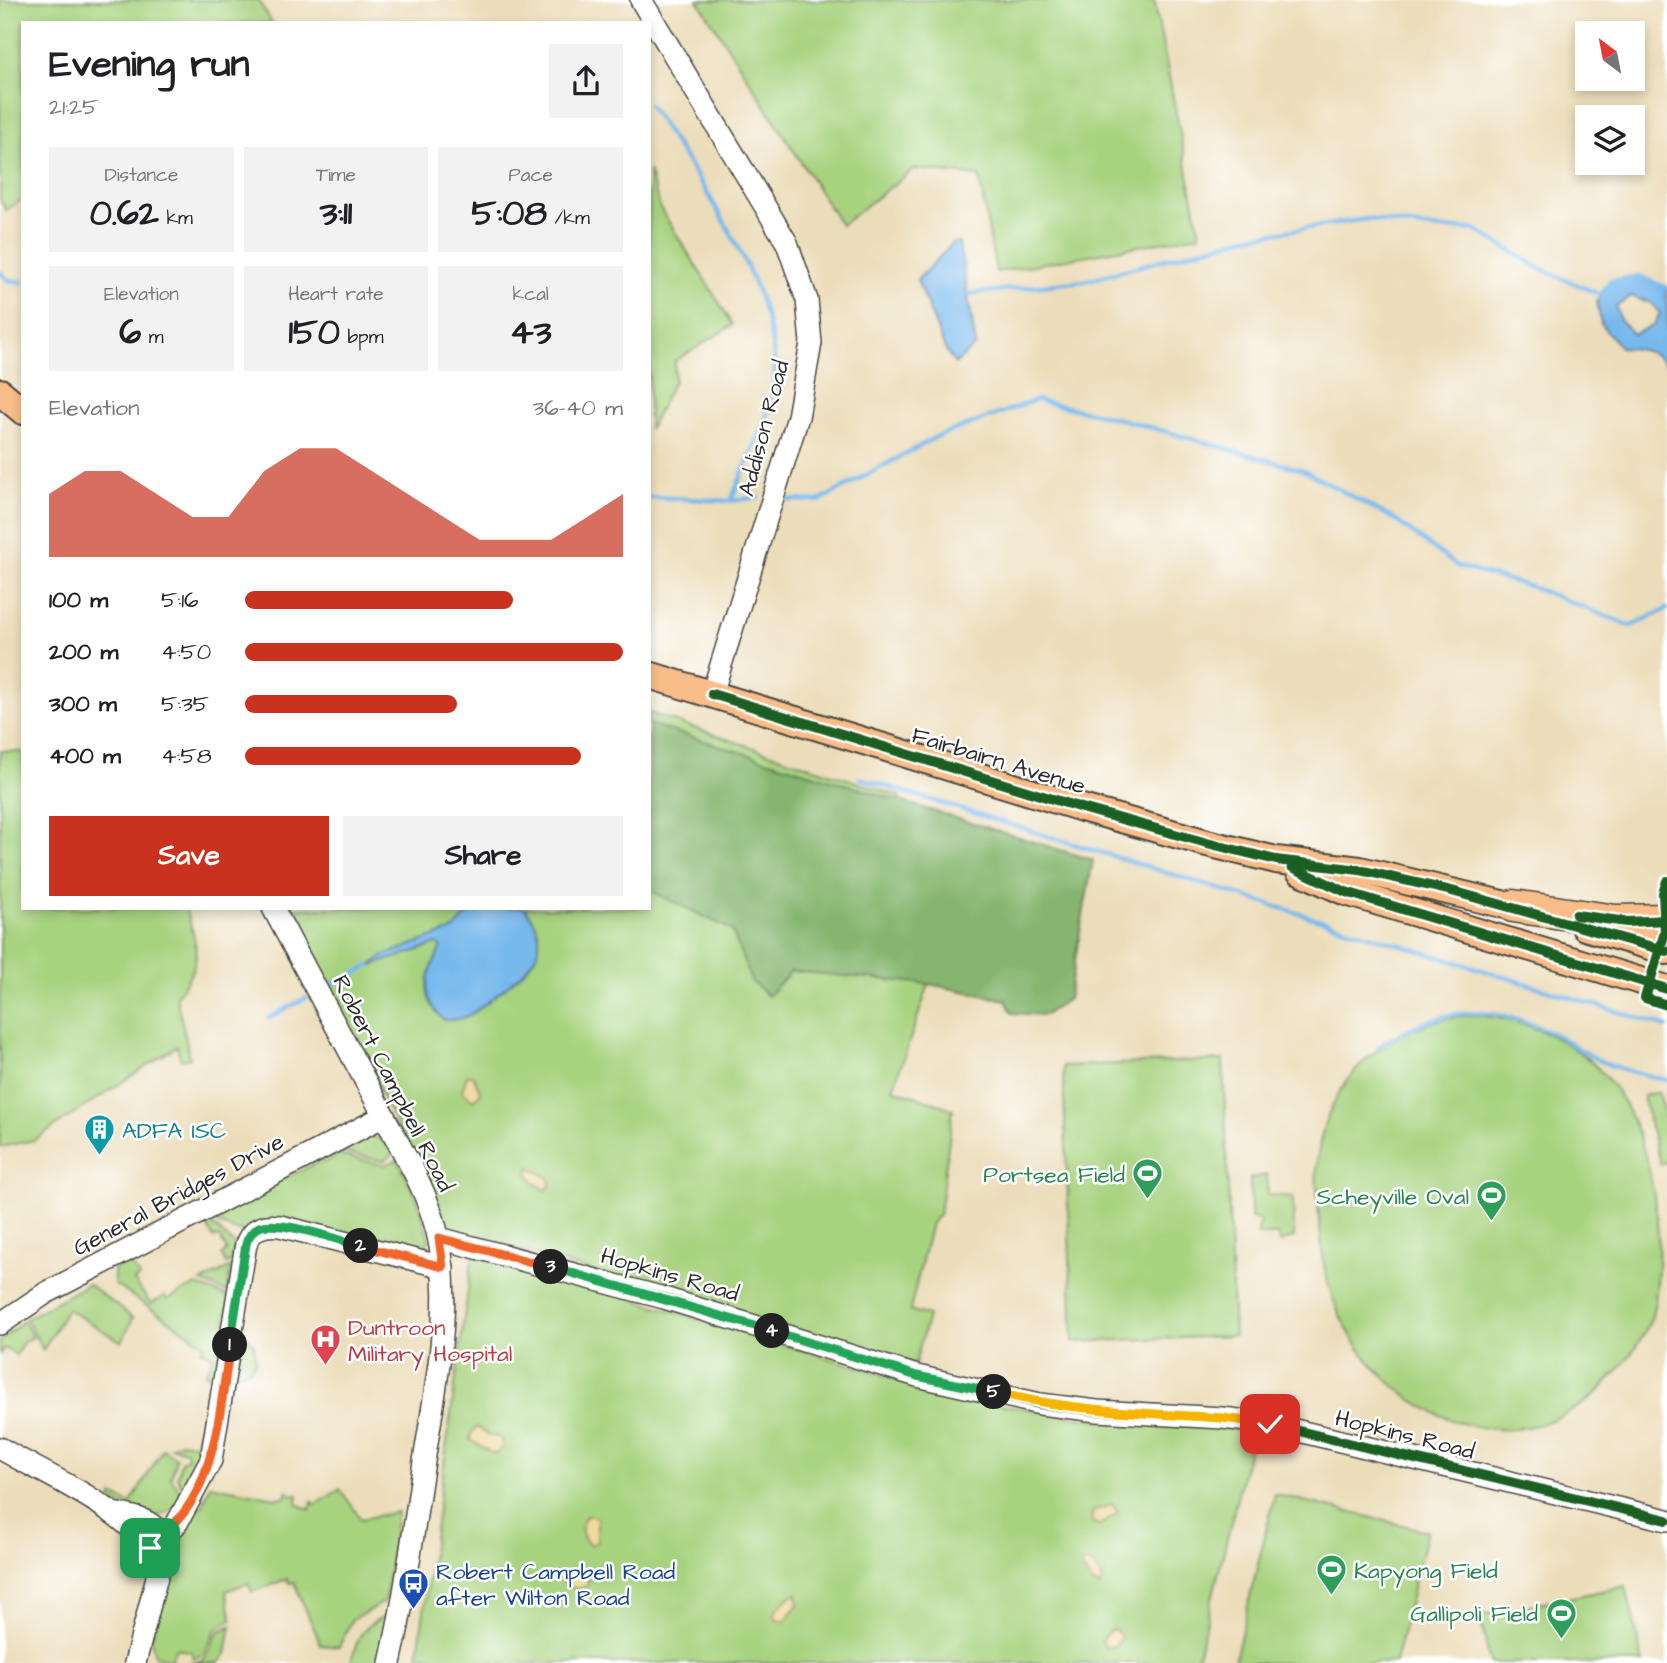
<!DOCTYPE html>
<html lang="en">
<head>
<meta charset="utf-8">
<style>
	:root { --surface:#fff; --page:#f2f2f2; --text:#202124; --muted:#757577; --accent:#c8321e }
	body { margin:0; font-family:"Architects Daughter",sans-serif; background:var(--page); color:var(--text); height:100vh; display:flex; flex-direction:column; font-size:26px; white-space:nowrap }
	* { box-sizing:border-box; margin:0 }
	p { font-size:23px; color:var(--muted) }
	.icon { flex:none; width:38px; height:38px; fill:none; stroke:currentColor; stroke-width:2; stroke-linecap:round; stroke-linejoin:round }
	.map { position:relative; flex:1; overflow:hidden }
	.side { position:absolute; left:21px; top:21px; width:630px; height:889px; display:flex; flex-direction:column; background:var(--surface); border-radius:0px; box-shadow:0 4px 10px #0003 }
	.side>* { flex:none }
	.needle { width:46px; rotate:328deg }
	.fabs { position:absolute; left:1575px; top:21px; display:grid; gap:14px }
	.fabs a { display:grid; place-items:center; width:70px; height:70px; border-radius:0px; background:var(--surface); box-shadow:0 4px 10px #0003; font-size:35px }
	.pin { position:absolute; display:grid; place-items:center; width:60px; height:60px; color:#fff; margin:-30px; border-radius:14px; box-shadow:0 4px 10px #0006 }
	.km { position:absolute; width:35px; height:35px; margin:-18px; border-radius:50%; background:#222; color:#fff; font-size:19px; line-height:35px; text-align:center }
	.round { display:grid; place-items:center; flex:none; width:74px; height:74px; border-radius:0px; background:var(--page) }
	.summary { display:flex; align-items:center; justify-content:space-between; height:119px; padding:0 28px }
	h1 { font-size:38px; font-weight:700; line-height:52px }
	.figures { display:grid; grid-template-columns:repeat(3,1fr); gap:10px; height:119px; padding:7px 28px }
	.figures div { display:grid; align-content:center; border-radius:0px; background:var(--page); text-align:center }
	.figures b { font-size:35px; font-weight:700 }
	.figures small { font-size:19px; font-weight:400 }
	.figures p { font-size:19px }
	.chart { height:196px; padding:14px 28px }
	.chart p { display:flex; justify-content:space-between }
	.chart svg { width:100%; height:126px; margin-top:7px; fill:var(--accent); opacity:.7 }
	.cta { display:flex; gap:14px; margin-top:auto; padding:14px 28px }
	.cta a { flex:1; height:80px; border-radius:0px; background:var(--accent); color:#fff; font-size:28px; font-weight:700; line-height:80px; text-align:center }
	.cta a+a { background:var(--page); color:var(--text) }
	ul { padding:0 28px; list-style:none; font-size:23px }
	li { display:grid; grid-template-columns:112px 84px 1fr; align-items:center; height:52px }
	li i { height:18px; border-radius:9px; background:var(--accent) }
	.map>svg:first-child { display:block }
</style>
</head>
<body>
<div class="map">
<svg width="1667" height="1663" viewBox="0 0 1667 1663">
	<rect width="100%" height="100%" fill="#fff"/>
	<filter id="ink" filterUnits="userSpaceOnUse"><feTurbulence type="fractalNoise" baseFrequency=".0143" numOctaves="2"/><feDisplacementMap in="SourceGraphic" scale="14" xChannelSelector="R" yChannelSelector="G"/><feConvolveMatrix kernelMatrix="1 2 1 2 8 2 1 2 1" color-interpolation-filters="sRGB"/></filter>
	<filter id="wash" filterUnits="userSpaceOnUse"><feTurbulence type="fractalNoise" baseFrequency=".00686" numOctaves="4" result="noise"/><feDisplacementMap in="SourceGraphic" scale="28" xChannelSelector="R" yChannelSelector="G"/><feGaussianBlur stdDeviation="1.57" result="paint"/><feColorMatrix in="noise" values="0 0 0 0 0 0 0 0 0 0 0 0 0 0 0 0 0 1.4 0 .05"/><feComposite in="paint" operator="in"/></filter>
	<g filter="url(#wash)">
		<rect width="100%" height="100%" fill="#ecddba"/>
		<!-- green -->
		<g fill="#a7d37f" stroke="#697f55" stroke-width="2">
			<polygon points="0,0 258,0 272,23 23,23 23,199 6,210 0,200"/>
			<polygon points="698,0 1154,0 1200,235 996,272 979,176 914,169 841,225"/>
			<polygon points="649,170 660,208 733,325 675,361 674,381 649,429"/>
			<polygon points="649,713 899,796 928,900 929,984 893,1089 953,1109 939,1215 931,1223 910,1310 928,1316 915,1364 456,1232 447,1226 288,908 649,908"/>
			<path d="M0,751l23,1v156h162c13,39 19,54 -9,88l14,62 -9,2 -4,-14 -143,94 -34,7z"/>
			<path d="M1473,1015c51,3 105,26 137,67 46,61 57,162 42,235 -11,26 -29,49 -48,69 -27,28 -70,46 -109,43 -80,-6 -146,-71 -167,-146 -6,-22 -7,-44 -9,-66 -1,-18 -4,-36 -2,-54 7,-85 74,-143 156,-148z"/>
			<polygon points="1223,1060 1234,1336 1073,1342 1063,1066"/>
			<polygon points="1659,1092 1667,1125 1667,1162 1660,1164 1643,1096"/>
			<polygon points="366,1136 382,1139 395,1153 383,1161 337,1151"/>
			<path d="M338,1155l46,10 14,-5 21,43 10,37 -3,6 -9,4 -178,-19c-11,-3 -22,-5 -27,-16l110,-55 2,3z"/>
			<polygon points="1267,1175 1268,1195 1293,1197 1294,1238 1280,1242 1278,1235 1258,1235 1260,1220 1251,1218 1250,1178"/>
			<polygon points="208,1221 234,1244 231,1262 226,1264 222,1255 227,1250 219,1237 213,1238 206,1223"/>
			<polygon points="477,1252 964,1399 1095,1420 1254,1430 1196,1663 459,1663 418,1654 472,1261 474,1253"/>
			<polygon points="129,1262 140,1276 134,1281 151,1304 165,1296 167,1300 196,1285 229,1297 215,1380 205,1373 214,1357 201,1350 204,1344 114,1284 114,1269"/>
			<polygon points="231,1267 227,1292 201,1282"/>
			<polygon points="88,1284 133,1318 122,1342 67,1309 43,1350 26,1319"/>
			<polygon points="23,1321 33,1337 24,1341 16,1355 4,1348 0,1354 0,1341"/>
			<polygon points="244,1332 254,1345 256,1361 249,1370 237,1373 241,1335"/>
			<polygon points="206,1397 213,1402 204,1452 186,1492 177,1478 181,1461 188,1458 186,1451 171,1447 180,1442 196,1444"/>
			<path d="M163,1449l13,9 -5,20 13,18c-24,32 -37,17 -70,8l-3,-5 2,-4 17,9z"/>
			<polygon points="210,1485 276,1498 285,1497 287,1490 292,1495 298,1495 297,1504 310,1510 312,1501 315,1505 340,1489 361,1519 397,1512 385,1601 351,1621 339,1647 321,1645 294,1582 289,1583 287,1579 252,1592 248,1583 226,1591 232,1620 216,1629 203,1655 193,1658 192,1652 176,1648 171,1660 155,1656 151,1640 177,1546 196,1509 203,1506"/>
			<polygon points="1275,1494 1427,1531 1395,1663 1234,1663"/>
			<polygon points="1626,1586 1643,1663 1490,1663 1480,1616"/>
			<path d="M385,1616l5,2 -10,45h-29c6,-24 10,-37 34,-47z"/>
			<polygon points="231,1626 226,1654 218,1663 189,1663 204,1660 218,1632"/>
		</g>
		<!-- forest -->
		<polygon fill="#85b56e" stroke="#58704c" stroke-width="2" points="649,724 1093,860 1068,999 1045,1015 1012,1013 1006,1000 929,984 791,971 768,996 751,981 732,930 649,890"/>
		<!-- sand -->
		<g fill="#eeda9e" stroke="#8c8264" stroke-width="2">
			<polygon points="467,1075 473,1075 481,1093 473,1100 462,1091"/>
			<polygon points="530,1167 549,1178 550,1186 546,1190 535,1183 528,1173"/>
			<polygon points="477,1427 490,1436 500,1437 503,1446 498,1453 492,1453 470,1440 471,1433"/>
			<polygon points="1112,1504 1118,1513 1100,1525 1093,1523 1092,1512"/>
			<path d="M590,1515l7,4v22l-7,4c-9,-7 -11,-19 -5,-28z"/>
			<polygon points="1084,1563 1091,1563 1103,1579 1100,1587 1091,1582 1081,1567"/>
			<path d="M571,1571l17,4v10c-9,5 -20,5 -26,-5z"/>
			<path d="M797,1594l1,10 -13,17 -8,-2 -3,-5c4,-7 15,-19 23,-20z"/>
			<polygon points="1110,1630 1115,1630 1122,1637 1116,1645 1105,1648 1102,1640"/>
		</g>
		<!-- water -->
		<g fill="#78b9ed" stroke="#52728c" stroke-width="2" fill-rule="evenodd">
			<polygon points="953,243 959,243 976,345 955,364 945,349 917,280"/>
			<path d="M1639,276l28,12v79c-10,-17 -29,-18 -47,-20l-19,-23 -4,-22 13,-21zM1631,296l20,7 9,10 -6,12 -20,9 -13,-12 -5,-15z"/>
			<path d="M474,908h50c34,38 5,60 -24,84 -20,15 -29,29 -56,28 -26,-23 -17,-46 -3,-72l-4,-4 -67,22 15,-11 68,-25z"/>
		</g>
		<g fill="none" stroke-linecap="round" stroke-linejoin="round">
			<!-- stream -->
			<g stroke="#78b9ed" stroke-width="4.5">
				<path d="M649,105c50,74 148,208 121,301 -10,32 -27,63 -39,95l-82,-4"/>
				<polyline points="0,272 8,280 23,282"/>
				<polyline points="968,294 1084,281 1247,237 1367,219 1439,229 1474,229 1543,270 1601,295 1610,281 1639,276 1667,288"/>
				<polyline points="789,500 819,501 936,437 1036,400 1128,421 1303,470 1394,519 1457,566 1532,587 1631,626 1667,609"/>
				<polyline points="731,501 758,497"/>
				<polyline points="860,778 1667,1027"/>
				<polyline points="331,985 370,966"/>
				<polyline points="269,1018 306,998"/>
				<path d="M1378,1047c61,-41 114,-46 180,-11 17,9 34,23 52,29 18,7 38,10 57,15"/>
			</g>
		</g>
	</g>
	<g filter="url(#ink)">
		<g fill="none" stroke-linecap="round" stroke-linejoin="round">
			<defs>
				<g id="minor">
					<polyline points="641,0 787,243 807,300 811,343 798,417 712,694"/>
					<path d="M273,908l142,266c14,28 24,56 27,87 7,68 -9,140 -19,207 -10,65 -18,131 -33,195"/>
					<polyline points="439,1238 664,1298 917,1376 1040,1404 1097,1411 1223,1418 1270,1424 1667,1520"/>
					<polyline points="0,1324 46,1293 384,1116"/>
					<path d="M0,1448c45,28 154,70 157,127"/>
					<path d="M117,1514c26,3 52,12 45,43l-27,106"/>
					<path d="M147,1544l21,-11 9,-10 34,-63 35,-216c6,-16 18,-20 34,-18l163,41"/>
				</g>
				<g id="major">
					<polyline points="0,392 23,411"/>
					<polyline points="649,675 1082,808 1207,843 1276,860 1360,870 1531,911"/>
					<polyline points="1300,871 1346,892 1667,989"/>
					<polyline points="1585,927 1667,951"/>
				</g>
				<polyline id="highway" points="1513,906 1616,921 1667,920"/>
			</defs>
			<!-- minor casing -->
			<use href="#minor" stroke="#484640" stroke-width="24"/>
			<!-- major casing -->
			<use href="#major" stroke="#484640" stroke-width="30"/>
			<!-- highway casing -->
			<use href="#highway" stroke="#484640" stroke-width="35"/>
			<!-- minor -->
			<use href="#minor" stroke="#fff" stroke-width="21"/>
			<!-- major -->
			<use href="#major" stroke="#f8bd89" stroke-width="26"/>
			<!-- highway -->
			<use href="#highway" stroke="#f8bd89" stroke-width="32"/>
			<defs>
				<g id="cycleway">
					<polyline points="712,694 1082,808 1207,843 1276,860 1360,870 1452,891 1667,951"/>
					<polyline points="1292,867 1346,892 1667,989"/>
					<polyline points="1667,881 1663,893 1665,932 1645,998 1667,1005"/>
					<polyline points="1576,915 1627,922 1667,920"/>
					<polyline points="439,1238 664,1298 917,1376 1040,1404 1097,1411 1223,1418 1270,1424 1667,1520"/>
				</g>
			</defs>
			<!-- cycleway casing -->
			<use href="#cycleway" stroke="#fff" stroke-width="15"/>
			<!-- cycleway -->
			<use href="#cycleway" stroke="#1b5e20" stroke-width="10"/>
		</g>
	</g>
	<g fill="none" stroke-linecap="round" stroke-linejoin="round" filter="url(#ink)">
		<defs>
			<path id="split-1" d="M150,1548l-3,-4c69,-35 72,-132 83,-199"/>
			<path id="split-2" d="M230,1345l16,-101c2,-8 6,-13 13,-17 19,-8 81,13 102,19"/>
			<polyline id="split-3" points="361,1246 443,1267 439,1238 551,1267"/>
			<polyline id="split-4" points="551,1267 772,1331"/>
			<polyline id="split-5" points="772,1331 917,1376 994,1392"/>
			<path id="split-6" d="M994,1392c75,19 150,21 228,26"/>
			<polyline id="split-7" points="1222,1418 1270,1424"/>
		</defs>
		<!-- split-1 casing -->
		<use href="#split-1" stroke="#fff" stroke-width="14"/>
		<!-- split-2 casing -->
		<use href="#split-2" stroke="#fff" stroke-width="14"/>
		<!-- split-3 casing -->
		<use href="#split-3" stroke="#fff" stroke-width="14"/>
		<!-- split-4 casing -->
		<use href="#split-4" stroke="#fff" stroke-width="14"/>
		<!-- split-5 casing -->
		<use href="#split-5" stroke="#fff" stroke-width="14"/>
		<!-- split-6 casing -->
		<use href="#split-6" stroke="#fff" stroke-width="14"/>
		<!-- split-7 casing -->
		<use href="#split-7" stroke="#fff" stroke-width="14"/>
		<!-- split-1 -->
		<use href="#split-1" stroke="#f0652b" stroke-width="9"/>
		<!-- split-2 -->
		<use href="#split-2" stroke="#22a559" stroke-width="9"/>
		<!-- split-3 -->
		<use href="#split-3" stroke="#f0652b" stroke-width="9"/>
		<!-- split-4 -->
		<use href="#split-4" stroke="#22a559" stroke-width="9"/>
		<!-- split-5 -->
		<use href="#split-5" stroke="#22a559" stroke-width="9"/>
		<!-- split-6 -->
		<use href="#split-6" stroke="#f5b400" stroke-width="9"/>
		<!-- split-7 -->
		<use href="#split-7" stroke="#f5b400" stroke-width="9"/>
	</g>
	<!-- icons -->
	<defs>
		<symbol id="building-pin" viewBox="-11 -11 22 30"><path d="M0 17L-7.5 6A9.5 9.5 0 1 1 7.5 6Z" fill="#0f9aa8" stroke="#fff"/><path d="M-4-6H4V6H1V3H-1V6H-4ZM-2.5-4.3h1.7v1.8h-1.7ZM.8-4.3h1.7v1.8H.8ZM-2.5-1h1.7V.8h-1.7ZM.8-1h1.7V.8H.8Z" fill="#fff"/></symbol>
		<symbol id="stadium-pin" viewBox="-11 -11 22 30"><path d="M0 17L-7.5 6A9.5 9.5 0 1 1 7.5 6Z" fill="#2e9e5b" stroke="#fff"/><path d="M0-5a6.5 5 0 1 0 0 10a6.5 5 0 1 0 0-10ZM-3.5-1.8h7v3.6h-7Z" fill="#fff"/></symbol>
		<symbol id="hospital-pin" viewBox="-11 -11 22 30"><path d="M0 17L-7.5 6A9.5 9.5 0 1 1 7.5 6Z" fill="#e0444e" stroke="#fff"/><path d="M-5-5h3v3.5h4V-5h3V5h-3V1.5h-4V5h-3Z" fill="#fff"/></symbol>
		<symbol id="bus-pin" viewBox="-11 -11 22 30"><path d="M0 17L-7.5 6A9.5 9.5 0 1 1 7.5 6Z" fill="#1a4fb4" stroke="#fff"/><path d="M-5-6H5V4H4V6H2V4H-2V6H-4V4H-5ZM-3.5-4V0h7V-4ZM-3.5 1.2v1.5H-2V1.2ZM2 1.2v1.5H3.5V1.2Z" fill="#fff"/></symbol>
	</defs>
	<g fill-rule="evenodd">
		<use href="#building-pin" x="82" y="1112" width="35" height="47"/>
		<use href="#stadium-pin" x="1130" y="1156" width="35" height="47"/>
		<use href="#stadium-pin" x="1474" y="1178" width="35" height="47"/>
		<use href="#hospital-pin" x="308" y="1322" width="35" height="47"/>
		<use href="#stadium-pin" x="1314" y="1552" width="35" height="47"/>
		<use href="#bus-pin" x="396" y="1566" width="35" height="47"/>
		<use href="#stadium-pin" x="1544" y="1596" width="35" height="47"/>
	</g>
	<g text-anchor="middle" stroke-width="5" stroke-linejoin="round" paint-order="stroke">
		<!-- street labels -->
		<g font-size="23" fill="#2b2b2b" stroke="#fff">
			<text transform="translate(763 428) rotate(-75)" y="8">Addison Road</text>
			<text transform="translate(999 760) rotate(17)" y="8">Fairbairn Avenue</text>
			<text transform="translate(394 1083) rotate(63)" y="8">Robert Campbell Road</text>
			<text transform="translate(178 1194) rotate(-28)" y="8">General Bridges Drive</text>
			<text transform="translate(670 1274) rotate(16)" y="8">Hopkins Road</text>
			<text transform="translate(1405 1434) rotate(14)" y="8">Hopkins Road</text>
		</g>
		<!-- culture labels -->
		<g font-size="23" fill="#0d838f" stroke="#fff" text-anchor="start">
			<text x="122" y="1138">ADFA ISC</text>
		</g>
		<!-- leisure labels -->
		<g font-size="23" fill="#27864d" stroke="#fff" text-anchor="end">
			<text x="1125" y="1182">Portsea Field</text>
			<text x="1469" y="1204">Scheyville Oval</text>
			<text x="1354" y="1578" text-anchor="start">Kapyong Field</text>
			<text x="1538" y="1621">Gallipoli Field</text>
		</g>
		<!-- health labels -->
		<g font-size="23" fill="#be3a42" stroke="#fff" text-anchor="start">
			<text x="348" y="1335">Duntroon<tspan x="348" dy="26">Military Hospital</tspan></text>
		</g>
		<!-- transit labels -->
		<g font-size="23" fill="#164399" stroke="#fff" text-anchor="start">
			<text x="436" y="1579">Robert Campbell Road<tspan x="436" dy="26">after Wilton Road</tspan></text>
		</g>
	</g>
</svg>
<div class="fabs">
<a><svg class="needle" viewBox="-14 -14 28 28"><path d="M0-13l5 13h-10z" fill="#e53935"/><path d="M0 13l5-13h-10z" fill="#757577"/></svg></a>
<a><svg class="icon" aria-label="layers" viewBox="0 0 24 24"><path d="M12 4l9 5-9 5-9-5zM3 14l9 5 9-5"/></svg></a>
</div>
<div class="pin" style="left:150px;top:1548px;background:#1e9e55"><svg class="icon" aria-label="arrive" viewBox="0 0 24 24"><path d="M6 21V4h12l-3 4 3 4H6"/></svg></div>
<div class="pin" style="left:1270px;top:1424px;background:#d93025"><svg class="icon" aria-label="check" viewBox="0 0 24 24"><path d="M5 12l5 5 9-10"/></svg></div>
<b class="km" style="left:230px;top:1345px">1</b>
<b class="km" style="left:361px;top:1246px">2</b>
<b class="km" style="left:551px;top:1267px">3</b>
<b class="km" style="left:772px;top:1331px">4</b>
<b class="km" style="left:994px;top:1392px">5</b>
<section class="side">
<div class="summary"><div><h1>Evening run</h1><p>21:25</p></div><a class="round"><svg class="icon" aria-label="share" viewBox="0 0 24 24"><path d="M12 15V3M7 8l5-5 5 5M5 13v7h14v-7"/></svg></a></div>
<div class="figures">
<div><p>Distance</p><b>0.62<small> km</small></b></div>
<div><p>Time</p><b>3:11</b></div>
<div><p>Pace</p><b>5:08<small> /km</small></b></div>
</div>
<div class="figures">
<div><p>Elevation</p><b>6<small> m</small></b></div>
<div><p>Heart rate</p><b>150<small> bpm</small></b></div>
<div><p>kcal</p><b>43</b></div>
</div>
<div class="chart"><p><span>Elevation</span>36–40 m</p>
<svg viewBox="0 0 160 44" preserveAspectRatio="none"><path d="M0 44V22L10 14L20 14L30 22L40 30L50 30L60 14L70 6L80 6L90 14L100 22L110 30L120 38L130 38L140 38L150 30L160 22V44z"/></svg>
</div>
<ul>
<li><b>100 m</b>5:16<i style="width:71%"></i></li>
<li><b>200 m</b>4:50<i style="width:100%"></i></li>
<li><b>300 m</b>5:35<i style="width:56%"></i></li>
<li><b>400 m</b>4:58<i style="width:89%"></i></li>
</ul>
<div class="cta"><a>Save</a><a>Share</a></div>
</section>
</div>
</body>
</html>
